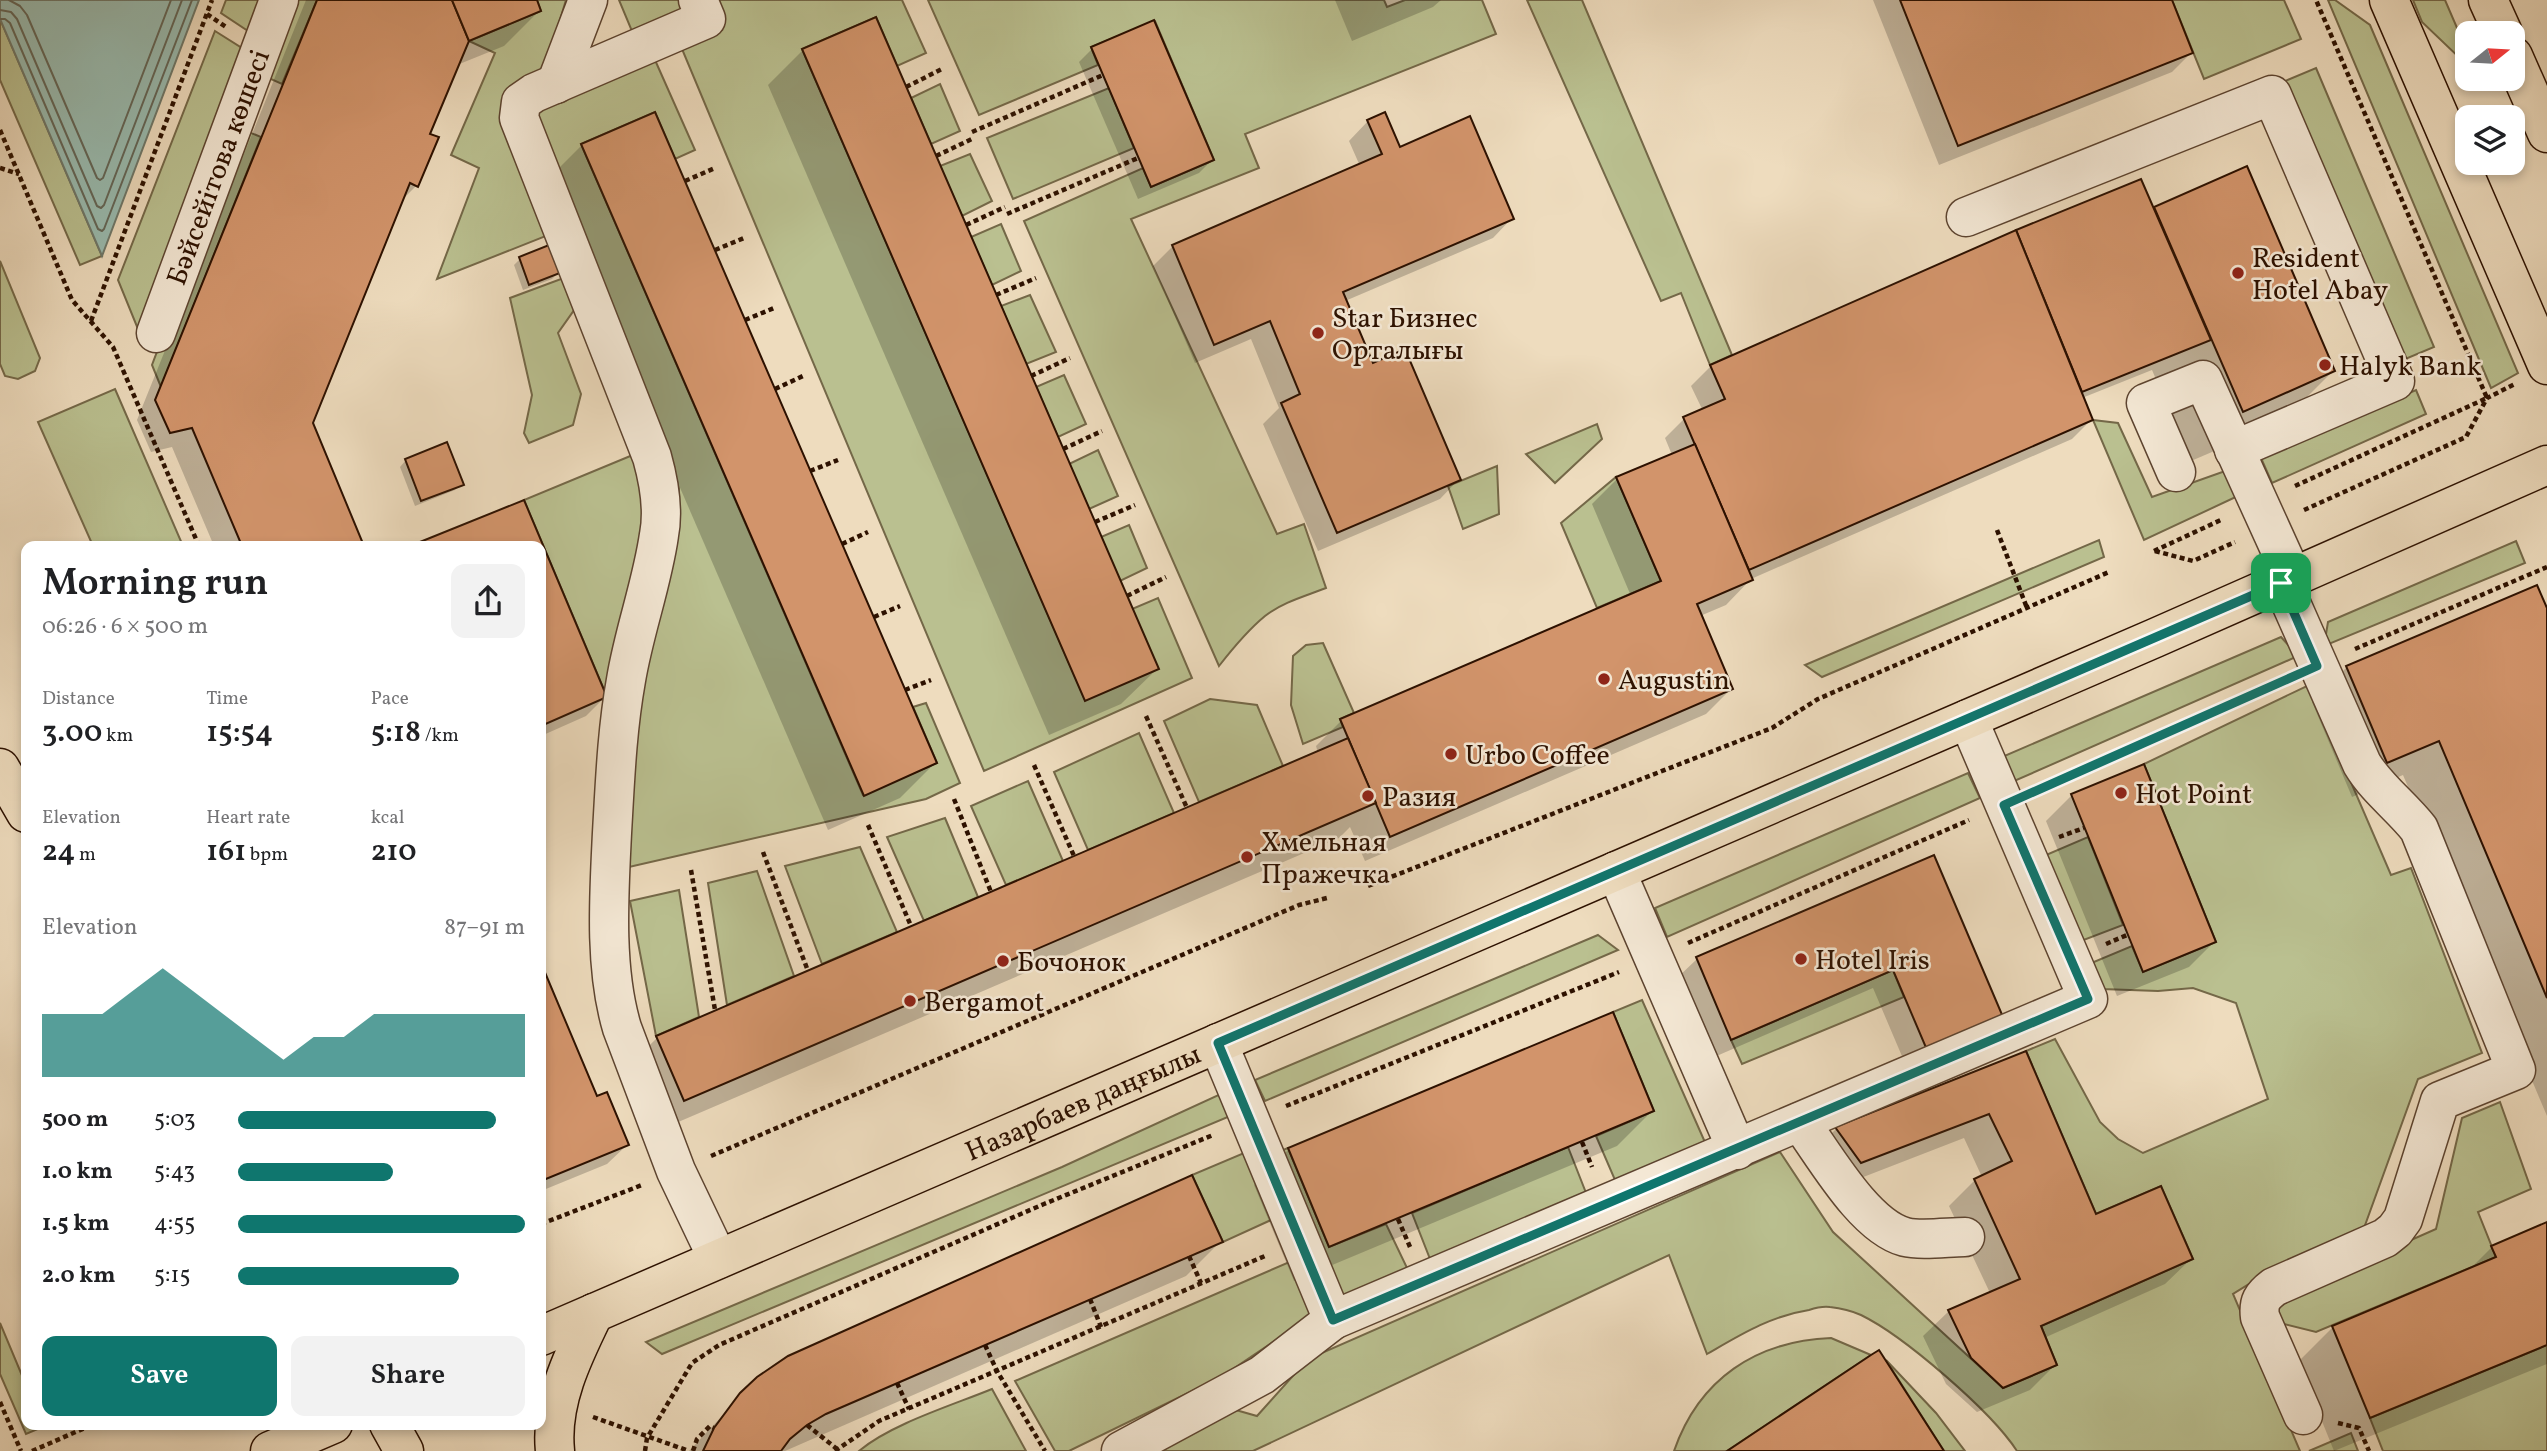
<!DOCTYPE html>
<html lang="en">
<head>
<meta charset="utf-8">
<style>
	:root { --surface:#fff; --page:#f2f2f2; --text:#202124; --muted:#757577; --accent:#0f766e }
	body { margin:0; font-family:Vollkorn,serif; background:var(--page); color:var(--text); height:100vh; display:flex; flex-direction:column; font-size:26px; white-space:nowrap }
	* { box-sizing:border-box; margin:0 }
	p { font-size:23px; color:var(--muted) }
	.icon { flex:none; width:38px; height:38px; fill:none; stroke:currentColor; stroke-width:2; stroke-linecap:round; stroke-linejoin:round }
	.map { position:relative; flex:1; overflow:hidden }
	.side { position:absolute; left:21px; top:541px; width:525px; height:889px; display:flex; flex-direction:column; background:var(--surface); border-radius:14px; box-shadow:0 4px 10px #0003 }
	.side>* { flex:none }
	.needle { width:46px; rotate:72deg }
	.controls { position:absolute; left:2455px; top:21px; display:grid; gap:14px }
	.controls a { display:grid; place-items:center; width:70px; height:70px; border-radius:14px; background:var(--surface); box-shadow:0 4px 10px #0003; font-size:35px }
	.pin { position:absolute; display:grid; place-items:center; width:60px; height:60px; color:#fff; margin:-30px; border-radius:14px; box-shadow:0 4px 10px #0006 }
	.round { display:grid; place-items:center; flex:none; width:74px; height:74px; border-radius:14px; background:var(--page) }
	.overview { display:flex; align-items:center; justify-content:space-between; height:119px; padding:0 21px }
	h1 { font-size:38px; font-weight:600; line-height:52px }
	.figures { display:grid; grid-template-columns:repeat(3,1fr); gap:10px; height:119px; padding:7px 21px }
	.figures div { display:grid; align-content:center }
	.figures b { font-size:30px; font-weight:600 }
	.figures small { font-size:19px; font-weight:400 }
	.figures p { font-size:19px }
	.chart { height:196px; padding:14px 21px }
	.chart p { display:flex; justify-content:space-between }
	.chart svg { width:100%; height:126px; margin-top:7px; fill:var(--accent); opacity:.7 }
	.cta { display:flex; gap:14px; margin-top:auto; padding:14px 21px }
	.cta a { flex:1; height:80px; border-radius:14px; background:var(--accent); color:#fff; font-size:28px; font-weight:600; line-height:80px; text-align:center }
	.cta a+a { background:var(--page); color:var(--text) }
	ul { padding:0 21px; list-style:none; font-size:23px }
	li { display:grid; grid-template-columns:112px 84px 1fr; align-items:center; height:52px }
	li i { height:18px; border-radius:9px; background:var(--accent) }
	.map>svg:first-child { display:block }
</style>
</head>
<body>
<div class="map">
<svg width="2547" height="1451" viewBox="0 0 2547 1451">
	<rect width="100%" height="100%" fill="#eedcbe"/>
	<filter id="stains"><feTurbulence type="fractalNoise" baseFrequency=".00286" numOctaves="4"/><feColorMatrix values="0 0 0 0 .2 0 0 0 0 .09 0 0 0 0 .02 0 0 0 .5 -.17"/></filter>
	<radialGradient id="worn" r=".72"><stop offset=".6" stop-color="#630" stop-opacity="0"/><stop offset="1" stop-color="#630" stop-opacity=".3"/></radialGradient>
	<!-- green -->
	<g fill="#bac090" stroke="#746848" stroke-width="2">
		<polygon points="226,0 263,0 251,33 221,13"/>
		<polygon points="294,0 317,0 282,84 264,76"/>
		<polygon points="537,0 566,0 544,73 519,83 551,234 437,279 479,168 451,155 495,53 469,41 541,11"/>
		<polygon points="619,0 684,0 690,14 634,36"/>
		<polygon points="710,0 902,0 926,53 897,66 876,17 802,49 1085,700 1132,609 1158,598 1192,678 984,771 682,49 722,30"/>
		<path d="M928,0h456l3,7 18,-7h77l14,34 -251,100 14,34 -128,51 146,315 27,-10 22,64c-20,8 -43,14 -61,28 -17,14 -32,32 -46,50l-195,-445 119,-53 8,19 63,-27 -59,-139 -64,26 7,18 -119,50z"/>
		<polygon points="1527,0 1582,0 1732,355 1710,365 1681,293 1661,301"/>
		<polygon points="2172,0 2284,0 2301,39 2204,79"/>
		<polygon points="2328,0 2335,0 2370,25 2518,373 2491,388"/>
		<polygon points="2413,0 2445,0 2467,51 2467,65 2422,22"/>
		<polygon points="0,19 102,256 80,265 0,80"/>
		<polygon points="215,31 245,50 140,334 118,280"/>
		<polygon points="655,60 695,150 675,159 655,112 581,144 863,795 937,763 913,707 926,703 960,783 926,799 629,867 635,713 677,528 679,489 668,448 537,126 538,113 546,105"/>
		<polygon points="2316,68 2434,347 2403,360 2285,81"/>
		<polygon points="940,84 960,131 931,144 911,98"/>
		<polygon points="1109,88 1134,148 1013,199 987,138"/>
		<polygon points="241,129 261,137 161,387 152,365"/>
		<polygon points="970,154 992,201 962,216 940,166"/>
		<polygon points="1001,224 1021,271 992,285 971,237"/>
		<polygon points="0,261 40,358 35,371 18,379 5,376 0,364"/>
		<polygon points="569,276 579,303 558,333 581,394 573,425 529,443 524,433 532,395 510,298"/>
		<polygon points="1030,295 1056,352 1026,364 1001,306"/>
		<polygon points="1064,375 1086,424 1058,437 1036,387"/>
		<polygon points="115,389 183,546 93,546 38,422"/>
		<polygon points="2416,390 2426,414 2272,483 2261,458"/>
		<polygon points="2093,420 2118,423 2152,497 2228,470 2240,495 2144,540"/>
		<polygon points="1597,424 1602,439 1555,483 1526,454"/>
		<polygon points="1098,450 1118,496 1089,509 1069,464"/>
		<polygon points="640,452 647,511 607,697 524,500"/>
		<polygon points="1497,466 1499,514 1463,529 1448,486"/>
		<polygon points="1616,477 1661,581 1597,608 1561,523"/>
		<polygon points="1129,525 1147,568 1120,581 1101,537"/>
		<polygon points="2099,540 2104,557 1822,677 1805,665"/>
		<polygon points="2516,541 2525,563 2324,646 2328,622"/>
		<polygon points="2281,637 2298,656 2012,782 2002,757"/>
		<polygon points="1323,643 1354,713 1340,719 1343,727 1303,744 1291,705 1293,656 1306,645"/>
		<path d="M2309,685l82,190 20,-7 71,185 -64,26 -54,149 -97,45 -34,21 67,157h-283c-26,-40 -113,-115 -156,-136 -9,-4 -22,-7 -31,-8 -7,-1 -15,1 -21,3 -39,6 -69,25 -102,44l-38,-99 -416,196h-91l60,-45 35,10 51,-57 472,-207 53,80 170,156 54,-23 -16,-39 152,-67 -32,-73 -65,28 -70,-163 29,-12 45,83 18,17 25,14 125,-54 -32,-96 -43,-15 -35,3 -56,-2 -13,-25 43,-18 11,26 73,-30 -72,-178z"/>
		<polygon points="1210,699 1257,705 1283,766 1199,802 1164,721"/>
		<polygon points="1139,733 1174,813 1088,850 1054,772"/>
		<polygon points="1968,773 1980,798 1667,937 1655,908"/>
		<polygon points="1028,781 1063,861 1006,885 971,806"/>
		<polygon points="945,818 978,897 924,921 887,837"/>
		<polygon points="2088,837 2123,925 2081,941 2046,855"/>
		<polygon points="860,847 897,932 822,964 785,866"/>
		<polygon points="757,871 794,976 727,1005 708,883"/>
		<polygon points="679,890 699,1017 656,1036 630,901"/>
		<polygon points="1598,935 1618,950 1265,1101 1255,1080"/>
		<polygon points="1893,970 1904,997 1742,1064 1731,1040"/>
		<polygon points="1642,1000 1708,1149 1618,1187 1596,1136 1654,1111 1613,1012"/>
		<polygon points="1225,1092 1235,1114 662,1354 646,1342 1062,1167"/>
		<polygon points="2500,1102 2531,1189 2478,1212 2496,1257 2316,1332 2276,1322 2280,1298 2436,1229 2462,1118"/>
		<polygon points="1568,1147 1588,1198 1432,1264 1412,1213"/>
		<polygon points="1288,1148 1329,1247 1386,1224 1408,1270 1333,1302 1275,1153"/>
		<polygon points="1244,1153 1271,1220 1223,1242 1192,1175"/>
		<polygon points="1294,1260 1315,1314 1221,1377 1069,1451 1055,1451 1015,1381"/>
		<polygon points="0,1323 26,1385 26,1424 47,1425 26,1434 0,1374"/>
		<path d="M1831,1338l40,17 -144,96h-53c25,-72 82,-110 157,-113z"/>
		<polygon points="2547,1345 2547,1451 2383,1451 2370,1418"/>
		<polygon points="1886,1360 1936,1413 1965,1451 1944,1451"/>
		<path d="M992,1389l34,62h-167c32,-27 94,-46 133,-62z"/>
		<polygon points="2351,1433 2358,1451 2309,1451"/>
	</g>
	<!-- water -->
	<polygon fill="#99bcb1" stroke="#6e786a" stroke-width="2" points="0,0 199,0 102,256 0,19"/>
	<!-- shadow -->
	<g fill="#0003">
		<polygon points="306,0 535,0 539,11 504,46 457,65 428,135 416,186 401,201 311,423 363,546 214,546 172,447 151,452 137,420"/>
		<polygon points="1335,0 1441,0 1433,7 1352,41"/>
		<polygon points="1873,0 2170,0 2191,53 2172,72 1939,165"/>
		<polygon points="1092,49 1212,160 1199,173 1138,199 1079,62"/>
		<polygon points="803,50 1157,669 1121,704 1049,735 768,85"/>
		<polygon points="1368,121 1399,149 1512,218 1493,238 1345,301 1372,366 1459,479 1440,499 1318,551 1263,424 1279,408 1251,339 1195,363 1153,266 1173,246 1360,166 1349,141"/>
		<polygon points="582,145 935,763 900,798 828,830 547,180"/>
		<polygon points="2140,181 2153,210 2155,208 2333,371 2282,422 2191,461 2152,370 2082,398 2091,420 2072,439 1751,579 1726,605 1700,616 1731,689 1706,714 1365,861 1350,827 1339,838 648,1135 621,1073 657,1038 1318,753 1316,746 1341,721 1631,596 1592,504 1617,479 1672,455 1665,438 1684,419 1703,411 1691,386 1711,366 2017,232"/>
		<polygon points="520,259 558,273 552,279 523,290 514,265"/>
		<polygon points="406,460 461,484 455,490 415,506 400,467"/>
		<polygon points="523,502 605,697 586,716 541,736 541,546 415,546"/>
		<polygon points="2547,612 2547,1116 2403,775 2352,797 2312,702 2347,667"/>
		<polygon points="2072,795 2214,942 2189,967 2117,996 2046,821"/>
		<polygon points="1933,857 2001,1016 1907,1068 1873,988 1712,1058 1677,978 1697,959"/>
		<polygon points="541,968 596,1099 627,1145 607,1164 541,1191"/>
		<polygon points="2025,1053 2095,1216 2191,1259 2165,1284 2044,1338 2055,1365 2030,1390 1977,1412 1946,1384 1923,1336 1949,1311 1990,1293 1949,1206 1975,1180 1982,1177 1964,1138 1835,1188 1811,1154 1836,1129"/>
		<polygon points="1652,1111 1617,1146 1294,1281 1254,1185 1289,1149"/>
		<polygon points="2547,1224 2547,1364 2334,1451 2298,1362 2333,1327 2469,1270 2492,1247"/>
		<polygon points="1221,1241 1186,1276 785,1451 689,1451 758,1378"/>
	</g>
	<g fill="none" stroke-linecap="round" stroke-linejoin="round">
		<!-- shore -->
		<g stroke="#636658" stroke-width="2">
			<polyline points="9,0 20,6 27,15 97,178 100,180 103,178 171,0"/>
			<polyline points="0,10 11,12 17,19 97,206 101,208 104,205 182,0"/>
			<polyline points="0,19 5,19 10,23 98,229 102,231 104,229 192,0"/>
		</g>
	</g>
	<!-- building -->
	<g fill="#d2946b" stroke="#2d1100" stroke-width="2">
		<polygon points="317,0 452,0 469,41 430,134 439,137 418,187 410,183 313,423 364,546 242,546 192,428 170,433 155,400"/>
		<polygon points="452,0 537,0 541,11 469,41"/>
		<polygon points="1900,0 2172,0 2193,53 1958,146"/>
		<polygon points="876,17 1159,669 1085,701 802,49"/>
		<polygon points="1154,20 1214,160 1151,187 1091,47"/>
		<polygon points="655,112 937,763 864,796 581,144"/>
		<polygon points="1385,112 1400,147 1470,116 1514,219 1343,292 1373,363 1405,349 1461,480 1337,533 1281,403 1300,394 1270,321 1214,345 1172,245 1382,154 1367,120"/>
		<polygon points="2247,166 2335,371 2243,412 2154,207"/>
		<polygon points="2141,179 2211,340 2082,392 2016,230"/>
		<polygon points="2016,230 2093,420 1749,570 1683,417 1725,399 1710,365"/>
		<polygon points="549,245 560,273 529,285 519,257"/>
		<polygon points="447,442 464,485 421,501 405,459"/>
		<polygon points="1695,444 1753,580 1697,604 1733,689 1390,837 1340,719 1661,581 1616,477"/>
		<polygon points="524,500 607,697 541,726 541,546 410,546"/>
		<polygon points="2537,585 2547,608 2547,998 2439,741 2387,763 2346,666"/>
		<polygon points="1348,738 1376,803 684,1101 656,1036"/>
		<polygon points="2144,764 2216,942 2143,972 2071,794"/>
		<polygon points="1934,855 2003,1017 1927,1050 1893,970 1731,1040 1696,957"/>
		<polygon points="541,963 597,1096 607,1092 629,1145 541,1181"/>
		<polygon points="1613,1012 1654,1111 1329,1247 1288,1148"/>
		<polygon points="2026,1051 2096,1214 2161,1186 2193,1259 2041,1326 2057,1365 2003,1388 1971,1358 1948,1310 2020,1279 1974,1179 2012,1161 1989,1114 1861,1163 1835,1127"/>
		<polygon points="1192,1175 1223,1242 826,1414 807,1425 790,1439 781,1451 703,1451 714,1428 740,1393 757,1377 788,1356"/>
		<polygon points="2547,1222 2547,1345 2370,1418 2332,1326 2496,1257 2491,1246"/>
		<polygon points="1879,1350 1944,1451 1727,1451 1871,1355"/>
	</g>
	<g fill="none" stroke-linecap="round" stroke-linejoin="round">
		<defs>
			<g id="minor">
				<path d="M698,0l8,19 -172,74 -13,9 -2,16 133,339c7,25 12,52 7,78 -7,49 -25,96 -33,145 -9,50 -11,101 -14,153 -3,62 -8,135 10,195l54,143 42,88"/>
				<polyline points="556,84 588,0"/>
				<polyline points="1966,217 2272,95 2395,381 2234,450"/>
				<path id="s1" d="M156,333l123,-333"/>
				<polyline points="2176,472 2146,403 2203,380 2293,578"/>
				<path d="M2282,583l80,181c15,25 39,42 57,65l97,241 -76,31 -37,118 -8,11 -10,8 -111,49c-12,9 -16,15 -14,30l43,98"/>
				<polyline points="1616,871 1737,1150"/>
				<path d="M1800,1122c25,34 64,104 105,115 16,4 44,0 60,0"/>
				<polyline points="1333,1320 2088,999 1968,719"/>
				<polyline points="1121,1451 1262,1375 1333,1320 1218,1043"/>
			</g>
			<g id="major">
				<polyline points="2389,0 2547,365"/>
				<polyline points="2488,0 2503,33"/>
				<polyline points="2513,56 2547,133"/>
				<polyline points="0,768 26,813"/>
				<path id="s2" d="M541,1336l1614,-698 392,-173"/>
				<polyline points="389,1424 404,1451"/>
				<polyline points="270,1451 333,1424"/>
				<path d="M555,1451c-5,-49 18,-95 39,-138"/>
			</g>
		</defs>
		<!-- minor casing -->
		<use href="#minor" stroke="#5d4430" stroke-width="41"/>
		<!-- major casing -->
		<use href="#major" stroke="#2d1100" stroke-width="41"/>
		<!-- path -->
		<g stroke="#2d1100" stroke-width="4.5" stroke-dasharray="5 3.5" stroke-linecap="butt">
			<polyline points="207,14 226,27"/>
			<polyline points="906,87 944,68"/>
			<polyline points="0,130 72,300 113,347 199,546"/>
			<polyline points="972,132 1103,75"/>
			<polyline points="936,156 974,138"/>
			<polyline points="0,168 19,174"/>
			<polyline points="685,181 715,168"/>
			<polyline points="1007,214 1138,158"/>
			<polyline points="966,225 1005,207"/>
			<polyline points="715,250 744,238"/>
			<polyline points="996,295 1036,278"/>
			<polyline points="745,320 774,308"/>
			<polyline points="91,321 212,0"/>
			<polyline points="1031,376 1070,358"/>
			<polyline points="775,389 803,376"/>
			<polyline points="1063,449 1102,431"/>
			<polyline points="810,471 838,460"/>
			<polyline points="2295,486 2487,398 2316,0"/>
			<polyline points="2304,510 2466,437 2487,398 2515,384"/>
			<polyline points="1095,522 1135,505"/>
			<polyline points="1997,530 2027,608"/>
			<polyline points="842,544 868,532"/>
			<polyline points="2154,551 2223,519"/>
			<polyline points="2155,551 2193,561 2235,542"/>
			<polyline points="1127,596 1166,577"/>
			<polyline points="874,617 900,606"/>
			<polyline points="2355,649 2547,567"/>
			<polyline points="905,690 931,680"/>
			<polyline points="1146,716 1187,808"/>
			<polyline points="1034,765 1074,856"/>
			<polyline points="2041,788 2283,681"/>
			<polyline points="954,799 991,892"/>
			<polyline points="868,825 911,926"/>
			<polyline points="2059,837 2084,828"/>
			<polyline points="763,852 808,971"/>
			<polyline points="691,870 715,1010"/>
			<polyline points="1368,886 1772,728 1818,699 2109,572"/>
			<polyline points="1688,943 1969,820"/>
			<polyline points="2106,944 2127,935"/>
			<polyline points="1286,1106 1619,972"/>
			<polyline points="1582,1142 1592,1167"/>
			<polyline points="711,1156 1299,905 1327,898"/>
			<polyline points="1398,1219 1410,1247"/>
			<polyline points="541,1224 642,1185"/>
			<polyline points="1189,1256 1201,1283"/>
			<polyline points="1090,1299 1101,1327"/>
			<polyline points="985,1345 997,1371 1045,1451"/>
			<polyline points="897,1383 909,1409"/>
			<polyline points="0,1402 21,1451"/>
			<polyline points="593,1417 689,1451"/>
			<polyline points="2338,1423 2359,1428 2369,1451"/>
			<polyline points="807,1425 837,1449"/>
			<polyline points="32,1451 94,1424"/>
			<polyline points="645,1451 647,1438 692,1363 719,1345 1044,1204 1213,1135"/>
			<polyline points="693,1451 697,1439 710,1426 714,1428"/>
			<polyline points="835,1451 879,1421 1265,1256"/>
		</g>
		<!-- minor -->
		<use href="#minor" stroke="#f4e8d5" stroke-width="38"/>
		<!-- major -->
		<use href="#major" stroke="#eedcbe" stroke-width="38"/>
	</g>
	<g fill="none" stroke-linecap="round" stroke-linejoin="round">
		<defs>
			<polygon id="route" points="2281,583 2317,666 2004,805 2088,999 1333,1320 1218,1043"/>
		</defs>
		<!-- route casing -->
		<use href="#route" stroke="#fff" stroke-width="14"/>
		<!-- route -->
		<use href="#route" stroke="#0f766e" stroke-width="9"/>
	</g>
	<!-- markers -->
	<g fill="#8f2418" stroke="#f4e8d5" stroke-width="2.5">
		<circle cx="2238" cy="273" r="7"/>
		<circle cx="1318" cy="333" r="7"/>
		<circle cx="2325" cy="365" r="7"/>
		<circle cx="1604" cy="679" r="7"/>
		<circle cx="1451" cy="754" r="7"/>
		<circle cx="2121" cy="793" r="7"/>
		<circle cx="1368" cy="796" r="7"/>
		<circle cx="1247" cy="857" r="7"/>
		<circle cx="1801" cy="959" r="7"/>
		<circle cx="1003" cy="961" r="7"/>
		<circle cx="910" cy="1001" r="7"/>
	</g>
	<g text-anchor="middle" stroke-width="5" stroke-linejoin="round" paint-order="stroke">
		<!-- street labels -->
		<g font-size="28" fill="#2d1100" stroke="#f4e8d5">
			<text dy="10" stroke="none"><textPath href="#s1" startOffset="177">Бәйсейітова көшесі</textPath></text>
			<text dy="10" stroke="none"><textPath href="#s2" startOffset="590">Назарбаев даңғылы</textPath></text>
		</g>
		<!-- poi labels -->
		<g font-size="28" fill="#2d1100" stroke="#f4e8d5" text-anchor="start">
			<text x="2252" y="267">Resident<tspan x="2252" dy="32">Hotel Abay</tspan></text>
			<text x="1332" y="327">Star Бизнес<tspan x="1332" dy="32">Орталығы</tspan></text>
			<text x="2339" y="375">Halyk Bank</text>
			<text x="1618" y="689">Augustin</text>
			<text x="1465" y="764">Urbo Coffee</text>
			<text x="2135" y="803">Hot Point</text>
			<text x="1382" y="806">Разия</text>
			<text x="1261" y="851">Хмельная<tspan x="1261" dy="32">Пражечка</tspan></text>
			<text x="1815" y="969">Hotel Iris</text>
			<text x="1017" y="971">Бочонок</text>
			<text x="924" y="1011">Bergamot</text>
		</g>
	</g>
	<rect width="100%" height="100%" filter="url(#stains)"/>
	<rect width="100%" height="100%" fill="url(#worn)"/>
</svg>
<div class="controls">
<a><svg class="needle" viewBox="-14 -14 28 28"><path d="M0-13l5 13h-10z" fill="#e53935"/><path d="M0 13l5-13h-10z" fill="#757577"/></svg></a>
<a><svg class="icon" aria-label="layers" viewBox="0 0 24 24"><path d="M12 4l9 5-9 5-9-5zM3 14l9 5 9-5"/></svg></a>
</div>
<div class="pin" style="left:2281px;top:583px;background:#1e9e55"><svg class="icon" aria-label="arrive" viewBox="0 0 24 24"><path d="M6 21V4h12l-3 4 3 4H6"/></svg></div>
<section class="side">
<div class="overview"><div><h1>Morning run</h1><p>06:26 · 6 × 500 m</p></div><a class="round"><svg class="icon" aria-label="share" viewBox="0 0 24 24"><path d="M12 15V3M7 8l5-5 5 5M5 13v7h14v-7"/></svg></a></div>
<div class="figures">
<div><p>Distance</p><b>3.00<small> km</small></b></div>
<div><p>Time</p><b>15:54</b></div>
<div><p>Pace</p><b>5:18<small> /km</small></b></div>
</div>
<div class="figures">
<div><p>Elevation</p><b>24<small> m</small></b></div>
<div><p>Heart rate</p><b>161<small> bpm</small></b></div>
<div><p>kcal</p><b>210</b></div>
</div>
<div class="chart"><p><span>Elevation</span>87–91 m</p>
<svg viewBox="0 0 160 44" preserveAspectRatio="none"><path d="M0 44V22L10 22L20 22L30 14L40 6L50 14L60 22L70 30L80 38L90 30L100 30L110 22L120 22L130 22L140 22L150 22L160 22V44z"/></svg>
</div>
<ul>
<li><b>500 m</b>5:03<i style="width:90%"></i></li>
<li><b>1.0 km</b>5:43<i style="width:54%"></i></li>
<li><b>1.5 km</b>4:55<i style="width:100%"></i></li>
<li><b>2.0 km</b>5:15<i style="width:77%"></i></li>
</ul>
<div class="cta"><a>Save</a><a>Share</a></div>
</section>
</div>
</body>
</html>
